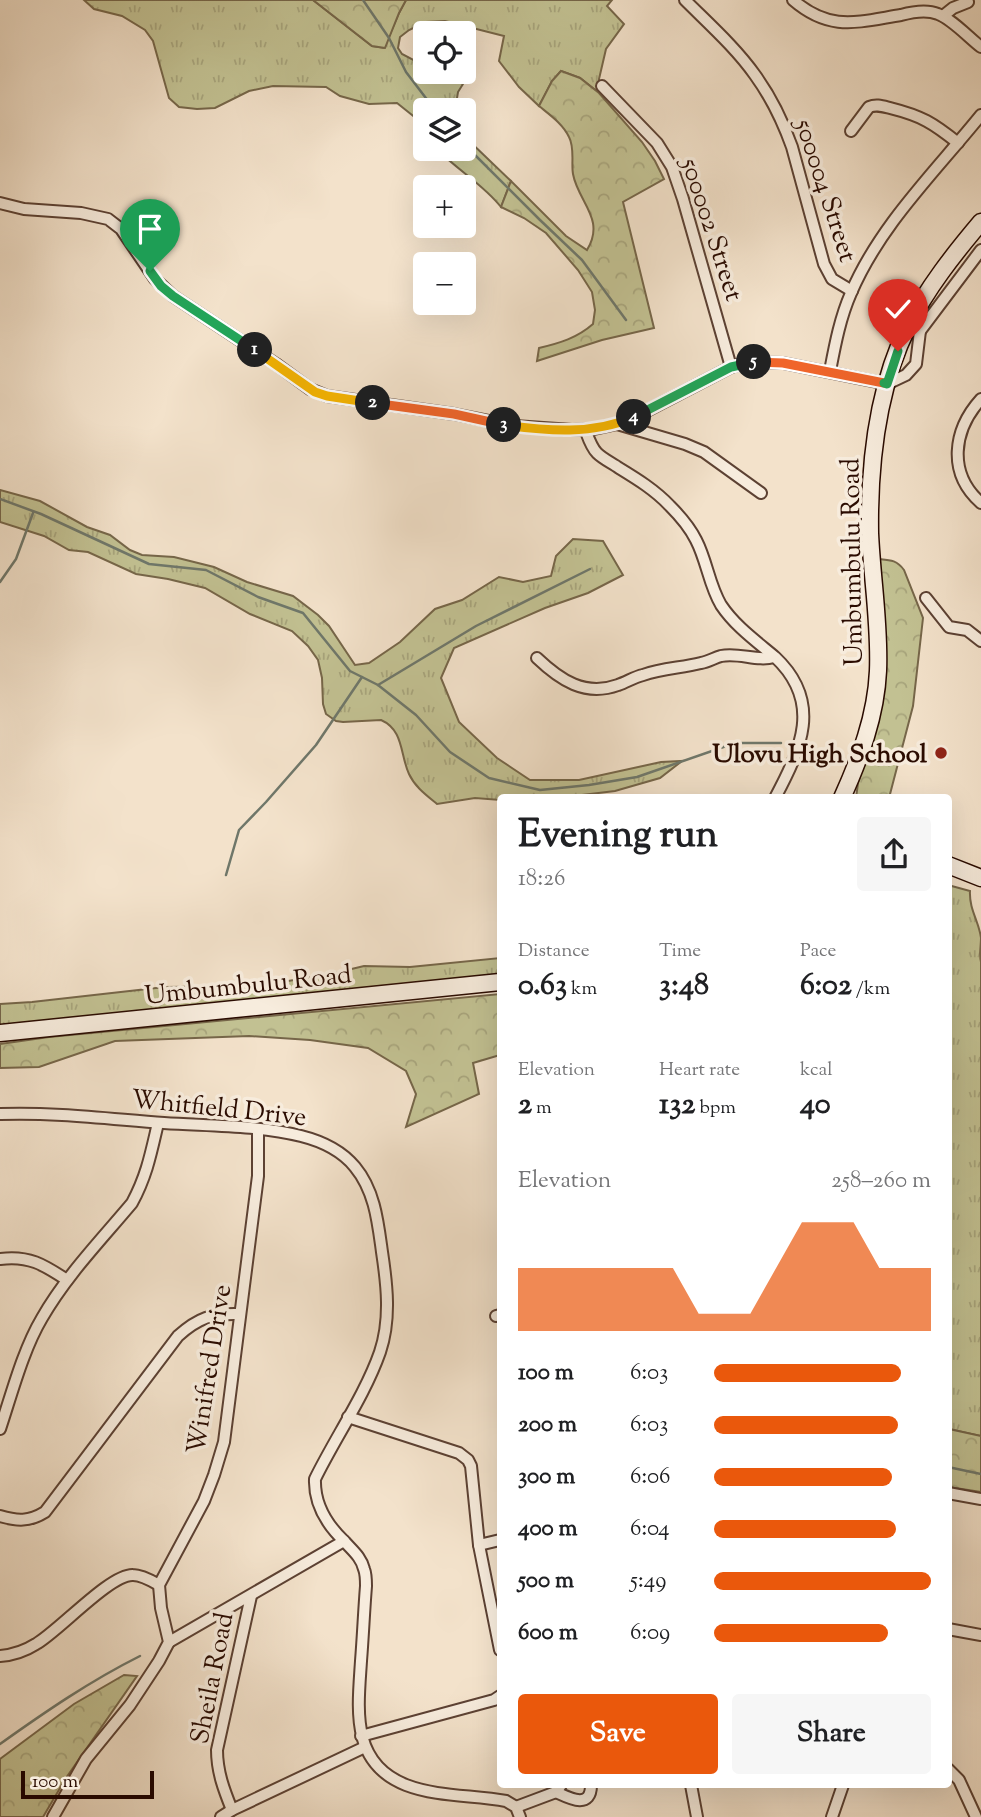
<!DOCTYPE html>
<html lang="en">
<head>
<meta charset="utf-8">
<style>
	:root { --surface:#fff; --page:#f6f6f6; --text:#202124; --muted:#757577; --accent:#ea580c }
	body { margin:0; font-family:"Sorts Mill Goudy",serif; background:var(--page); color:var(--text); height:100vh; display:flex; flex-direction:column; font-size:26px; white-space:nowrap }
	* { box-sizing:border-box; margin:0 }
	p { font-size:23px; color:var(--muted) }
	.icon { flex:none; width:38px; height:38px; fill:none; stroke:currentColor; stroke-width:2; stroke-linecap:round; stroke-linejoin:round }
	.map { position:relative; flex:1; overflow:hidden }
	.details { position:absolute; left:497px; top:794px; width:455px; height:994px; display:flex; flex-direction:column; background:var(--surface); border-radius:7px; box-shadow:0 7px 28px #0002 }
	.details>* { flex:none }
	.tools { position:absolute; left:413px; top:21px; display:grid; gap:14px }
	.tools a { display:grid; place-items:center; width:63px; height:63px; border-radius:7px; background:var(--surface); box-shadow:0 7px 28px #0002; font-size:35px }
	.scale { position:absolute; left:21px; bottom:18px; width:133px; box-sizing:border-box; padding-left:7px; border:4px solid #2a0b00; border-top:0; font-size:19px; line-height:24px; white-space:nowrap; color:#2a0b00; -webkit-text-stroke:5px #f7ecdd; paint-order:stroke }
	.pin { position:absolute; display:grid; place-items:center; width:60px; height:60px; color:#fff; margin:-72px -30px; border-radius:50% 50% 50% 0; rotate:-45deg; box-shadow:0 0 7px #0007 }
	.pin .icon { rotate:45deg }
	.km { position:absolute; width:35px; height:35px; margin:-18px; border-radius:50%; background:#222; color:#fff; font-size:19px; line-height:35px; text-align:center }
	.round { display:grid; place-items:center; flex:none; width:74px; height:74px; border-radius:7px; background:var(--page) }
	.head { display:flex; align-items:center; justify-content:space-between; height:119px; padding:0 21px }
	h1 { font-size:38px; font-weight:700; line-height:52px }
	.figures { display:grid; grid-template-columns:repeat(3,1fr); gap:10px; height:119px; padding:7px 21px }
	.figures div { display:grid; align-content:center }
	.figures b { font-size:30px; font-weight:700 }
	.figures small { font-size:19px; font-weight:400 }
	.figures p { font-size:19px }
	.chart { height:196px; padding:14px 21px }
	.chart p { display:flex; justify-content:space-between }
	.chart svg { width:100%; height:126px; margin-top:7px; fill:var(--accent); opacity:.7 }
	.cta { display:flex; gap:14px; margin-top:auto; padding:14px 21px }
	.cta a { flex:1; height:80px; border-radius:7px; background:var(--accent); color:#fff; font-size:28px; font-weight:700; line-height:80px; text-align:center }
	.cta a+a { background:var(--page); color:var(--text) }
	ul { padding:0 21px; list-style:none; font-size:23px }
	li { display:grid; grid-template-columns:112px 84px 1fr; align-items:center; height:52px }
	li i { height:18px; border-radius:9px; background:var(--accent) }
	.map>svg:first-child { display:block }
</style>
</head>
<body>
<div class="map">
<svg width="981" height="1817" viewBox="0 0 981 1817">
	<defs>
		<pattern id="grass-tufts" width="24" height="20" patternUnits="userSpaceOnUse" patternTransform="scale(1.75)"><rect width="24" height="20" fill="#c2c192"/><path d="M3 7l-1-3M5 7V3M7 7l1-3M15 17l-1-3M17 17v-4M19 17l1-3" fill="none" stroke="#a7a47c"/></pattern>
		<pattern id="forest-crowns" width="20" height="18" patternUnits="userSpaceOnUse" patternTransform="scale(1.75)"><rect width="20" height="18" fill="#c2c192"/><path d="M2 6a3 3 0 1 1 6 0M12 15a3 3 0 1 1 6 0" fill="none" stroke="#a7a47c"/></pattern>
	</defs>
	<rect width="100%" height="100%" fill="#f3e2cb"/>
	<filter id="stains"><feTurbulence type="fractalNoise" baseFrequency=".00286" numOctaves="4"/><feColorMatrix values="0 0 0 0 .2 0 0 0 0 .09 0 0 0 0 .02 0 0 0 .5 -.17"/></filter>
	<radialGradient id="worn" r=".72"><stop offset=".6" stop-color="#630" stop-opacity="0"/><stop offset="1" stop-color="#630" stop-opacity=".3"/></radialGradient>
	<!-- grass -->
	<g fill="url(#grass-tufts)" stroke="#766649" stroke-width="2">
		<polygon points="84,0 313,0 372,46 384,48 399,13 406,0 612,0 607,6 624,24 606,49 599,79 599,93 580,78 561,71 552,81 539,106 519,87 499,61 504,36 445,21 426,22 409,30 400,37 398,48 402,54 425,66 425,72 438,72 463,84 458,92 455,110 425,110 425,139 419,135 417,119 397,103 369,104 340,96 326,87 273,86 249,91 215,108 197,109 179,107 169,98 153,41 145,30 122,16 94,9"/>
		<path d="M464,136l47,45 -10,26c-18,-23 -44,-37 -64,-58h27z"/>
		<path d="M0,490l40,11 47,26 23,8 20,15 12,5 32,2 40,10 33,15 46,14 25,19 11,11 26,39 14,-2 31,-21 35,-33 27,-9 37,-23 24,5 28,-6 5,-20 17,-17 30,2 20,34 -35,18 -43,15 -91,40 -13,30 18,44 38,36 33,22h49l82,-18 21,-1 -22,17 -45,13 -58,7h-57v2l-25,-2 -38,6c-11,-9 -22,-17 -28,-30 -9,-19 -5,-44 -28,-54l-38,2 -7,-1 -10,-7 -3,-10 -1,-26 -4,-18 -10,-14 -16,-15 -42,-17 -45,-26 -37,-9 -32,-5 -48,-22 -19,-2 -25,-14 -44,-14z"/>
		<path d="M948,885l22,6c-1,19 9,30 11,47 0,8 -2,16 0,24v474l-32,-7z"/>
		<polygon points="500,958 500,975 0,1027 0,1004 32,1002 165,987 260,986 339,972 364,966 410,967"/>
	</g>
	<!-- forest -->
	<g fill="url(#forest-crowns)" stroke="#766649" stroke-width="2">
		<polygon points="313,0 406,0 399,13 385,48 372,46"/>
		<path d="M561,71l19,7 19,15 43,49 13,19 9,18 -41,23 31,126 -52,12 -65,21 2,-13c21,-5 38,-10 54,-24l2,-14 -3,-18 -14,-22 -32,-37 -22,-15 -23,-11 10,-26 55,55 21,14c19,-31 -9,-48 -14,-76 -2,-11 2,-26 -4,-37 -6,-13 -19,-22 -30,-31l13,-25z"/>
		<path d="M879,559c11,1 18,1 25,11l19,48 -10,88 -24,92h-33l2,-15 5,-16z"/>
		<polygon points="500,994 500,1055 473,1063 479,1094 406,1127 416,1094 406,1071 368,1048 310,1040 249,1036 115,1041 39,1067 0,1068 0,1044 49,1037"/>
		<polygon points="949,1429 981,1436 981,1492 949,1487"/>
		<polygon points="124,1675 137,1676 66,1778 43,1817 0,1817 0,1759 74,1704"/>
	</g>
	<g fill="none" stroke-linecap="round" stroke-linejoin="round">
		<!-- stream -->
		<g stroke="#6f776a" stroke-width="2.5">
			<polyline points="363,0 389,38 406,72 435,110"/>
			<polyline points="464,144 540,220 582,260 626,320"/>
			<polyline points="0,499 41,514 149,564 206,570 258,597 303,613 350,671 378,685 416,715 450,752 489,778 540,790 589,785 637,777 735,743 781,743"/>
			<polyline points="0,582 16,559 33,513"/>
			<polyline points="378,685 476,626 590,569"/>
			<polyline points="226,875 239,830 266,802 316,745 362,677"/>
			<polyline points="948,1467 981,1474"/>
			<path d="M0,1744c45,-32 90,-63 140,-88"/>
		</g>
		<defs>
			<g id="street">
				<path d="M685,0c24,24 51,48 70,75 16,22 28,47 37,72l32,117 8,15 20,12"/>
				<path d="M793,0c37,32 64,22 108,15 11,-3 25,-6 37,-1 14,5 31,24 43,33"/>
				<polyline points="943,16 953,8 968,2"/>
				<polyline points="602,86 657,143 672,167 683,199 731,367"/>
				<path d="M851,131l18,-24c7,-3 13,-1 21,1 32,8 43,15 68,35"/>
				<polyline points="0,203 24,209 81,213 108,219 121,229 155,279 173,296 276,364 310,389 327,396 454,414 515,426 572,430 594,429 617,424 639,415 731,367 748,362 783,363 887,384 906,375 916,364 920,331"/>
				<polyline points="913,328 920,331 981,250"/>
				<path d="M830,371c5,-26 10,-53 21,-78 29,-68 84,-121 130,-178"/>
				<path d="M981,399c-28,31 -34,74 0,104"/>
				<polyline points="617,424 685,444 704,452 761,493"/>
				<path d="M585,429c3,8 6,18 12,24 6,6 15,10 22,15 18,11 36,22 51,38 10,10 20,22 26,34 11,21 13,45 25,65 14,21 35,36 54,52 48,45 26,92 0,141"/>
				<polyline points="926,598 949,627 967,630 981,641"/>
				<path d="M537,658c23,22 48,39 81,27 9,-3 16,-8 25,-10 19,-7 39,-7 58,-12 7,-1 13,-5 20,-7 18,-4 36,6 53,1"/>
				<path d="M0,1114c55,-2 110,5 164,9 45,3 93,2 137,13 20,5 41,15 54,31 20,24 23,56 27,85 5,33 9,67 -2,100 -15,43 -45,86 -65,127 -1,25 12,46 30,63 8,9 16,15 19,27 2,5 2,11 2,17 -2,25 -3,50 -5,75 -3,48 -11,102 45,124 31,12 68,10 100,16l10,6 4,10"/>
				<path d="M0,1259c29,-4 44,6 67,21"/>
				<polyline points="496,1316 500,1315"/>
				<polyline points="348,1417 459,1453 468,1460 471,1466 479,1545 500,1650"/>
				<path d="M0,1429c12,-36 23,-79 42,-111 24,-42 59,-78 90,-115 15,-28 19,-50 26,-80"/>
				<polyline points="948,1493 981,1499"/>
				<path d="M0,1516c17,5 29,6 45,-4l133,-176c20,-18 34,-23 62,-22"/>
				<polyline points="479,1545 500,1540"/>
				<polyline points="948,1629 981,1635"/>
				<polyline points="169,1642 344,1541"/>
				<path d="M0,1656c13,-1 25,-5 36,-12 23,-13 74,-70 97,-69 9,0 19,6 26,10"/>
				<polyline points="361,1736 494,1700 500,1696"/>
				<polyline points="948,1769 959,1780 976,1817"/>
				<polyline points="691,1785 697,1817"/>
				<path d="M556,1792c13,6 35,18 35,-7"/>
				<polyline points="516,1807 556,1792 561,1785"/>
				<path d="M232,1810c-8,-20 -15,-38 -15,-60l34,-154"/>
				<polyline points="53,1817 86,1759 130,1705 159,1661 169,1642 161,1608 159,1585 204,1501 214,1475 224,1442 258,1176 258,1130"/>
				<polyline points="221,1817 232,1810 365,1747"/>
				<polyline points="832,1817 843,1785"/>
			</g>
			<g id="secondary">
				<path d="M842,798c18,-40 34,-82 36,-127 2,-46 -6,-92 -8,-138 -1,-69 7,-144 38,-207 19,-38 46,-72 73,-104"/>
				<polyline points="948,865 981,878"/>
				<polyline points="0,1033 500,982"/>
			</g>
		</defs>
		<!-- street casing -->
		<use href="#street" stroke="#5c4133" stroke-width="14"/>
		<!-- secondary casing -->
		<use href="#secondary" stroke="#2a0b00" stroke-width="19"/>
		<!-- street -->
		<use href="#street" stroke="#f7ecdd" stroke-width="10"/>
		<!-- secondary -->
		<use href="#secondary" stroke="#f7ecdd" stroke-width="16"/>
	</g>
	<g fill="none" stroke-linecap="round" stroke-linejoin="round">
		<defs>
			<polyline id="split-1" points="150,271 161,286 173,296 255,350"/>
			<polyline id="split-2" points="255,350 315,392 327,396 373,403"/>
			<polyline id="split-3" points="373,403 454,414 504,425"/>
			<path id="split-4" d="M504,425c43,6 89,10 130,-8"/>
			<polyline id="split-5" points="634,417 731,367 754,362"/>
			<polyline id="split-6" points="754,362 783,363 884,383"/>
			<polyline id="split-7" points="884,383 887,384 898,351"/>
		</defs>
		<!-- split-1 casing -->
		<use href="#split-1" stroke="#fff" stroke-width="14"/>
		<!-- split-2 casing -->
		<use href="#split-2" stroke="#fff" stroke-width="14"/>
		<!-- split-3 casing -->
		<use href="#split-3" stroke="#fff" stroke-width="14"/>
		<!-- split-4 casing -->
		<use href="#split-4" stroke="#fff" stroke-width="14"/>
		<!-- split-5 casing -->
		<use href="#split-5" stroke="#fff" stroke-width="14"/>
		<!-- split-6 casing -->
		<use href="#split-6" stroke="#fff" stroke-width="14"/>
		<!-- split-7 casing -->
		<use href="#split-7" stroke="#fff" stroke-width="14"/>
		<!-- split-1 -->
		<use href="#split-1" stroke="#22a559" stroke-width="9"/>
		<!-- split-2 -->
		<use href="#split-2" stroke="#f5b400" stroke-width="9"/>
		<!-- split-3 -->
		<use href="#split-3" stroke="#f0652b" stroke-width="9"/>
		<!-- split-4 -->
		<use href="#split-4" stroke="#f5b400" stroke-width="9"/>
		<!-- split-5 -->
		<use href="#split-5" stroke="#22a559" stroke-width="9"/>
		<!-- split-6 -->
		<use href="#split-6" stroke="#f0652b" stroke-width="9"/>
		<!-- split-7 -->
		<use href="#split-7" stroke="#22a559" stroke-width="9"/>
	</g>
	<!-- markers -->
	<circle fill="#8f2418" stroke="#f7ecdd" stroke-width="2.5" cx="941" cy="753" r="7"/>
	<g text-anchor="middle" stroke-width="7" stroke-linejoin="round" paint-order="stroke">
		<!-- street labels -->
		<g font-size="26" fill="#2a0b00" stroke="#f7ecdd">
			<text transform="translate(827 190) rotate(72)" y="9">500004 Street</text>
			<text transform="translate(713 229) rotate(72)" y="9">500002 Street</text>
			<text transform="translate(851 562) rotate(-91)" y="9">Umbumbulu Road</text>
			<text transform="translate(248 984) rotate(-6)" y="9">Umbumbulu Road</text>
			<text transform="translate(219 1107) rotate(6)" y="9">Whitfield Drive</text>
			<text transform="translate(208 1369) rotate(-81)" y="9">Winifred Drive</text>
			<text transform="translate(211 1678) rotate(-79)" y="9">Sheila Road</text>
		</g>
		<!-- poi labels -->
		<g font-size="26" font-weight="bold" fill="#2a0b00" stroke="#f7ecdd" text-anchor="end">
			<text x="927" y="762">Ulovu High School</text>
		</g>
	</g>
	<rect width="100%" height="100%" filter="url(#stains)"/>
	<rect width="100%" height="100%" fill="url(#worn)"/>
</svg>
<div class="tools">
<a><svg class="icon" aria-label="locate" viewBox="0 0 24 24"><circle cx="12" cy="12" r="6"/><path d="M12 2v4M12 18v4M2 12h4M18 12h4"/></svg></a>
<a><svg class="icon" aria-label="layers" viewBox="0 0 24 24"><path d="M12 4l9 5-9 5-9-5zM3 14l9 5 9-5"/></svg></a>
<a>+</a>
<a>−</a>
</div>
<div class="scale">100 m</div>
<div class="pin" style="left:150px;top:271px;background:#1e9e55"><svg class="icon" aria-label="arrive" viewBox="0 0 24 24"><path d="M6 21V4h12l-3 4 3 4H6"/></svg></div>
<div class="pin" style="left:898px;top:351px;background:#d93025"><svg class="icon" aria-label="check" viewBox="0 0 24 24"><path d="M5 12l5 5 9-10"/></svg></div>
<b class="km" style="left:255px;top:350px">1</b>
<b class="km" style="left:373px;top:403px">2</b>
<b class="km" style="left:504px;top:425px">3</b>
<b class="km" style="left:634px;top:417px">4</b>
<b class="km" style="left:754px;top:362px">5</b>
<section class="details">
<div class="head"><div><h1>Evening run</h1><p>18:26</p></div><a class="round"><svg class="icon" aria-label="share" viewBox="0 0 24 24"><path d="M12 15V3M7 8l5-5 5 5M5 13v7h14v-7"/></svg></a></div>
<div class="figures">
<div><p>Distance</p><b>0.63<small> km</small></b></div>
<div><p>Time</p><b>3:48</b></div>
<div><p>Pace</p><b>6:02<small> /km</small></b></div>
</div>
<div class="figures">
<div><p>Elevation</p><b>2<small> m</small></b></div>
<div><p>Heart rate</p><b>132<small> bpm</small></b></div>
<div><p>kcal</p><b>40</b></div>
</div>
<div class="chart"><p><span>Elevation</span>258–260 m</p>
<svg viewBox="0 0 160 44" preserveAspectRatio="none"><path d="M0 44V22L10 22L20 22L30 22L40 22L50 22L60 22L70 38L80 38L90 38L100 22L110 6L120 6L130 6L140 22L150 22L160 22V44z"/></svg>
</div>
<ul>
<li><b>100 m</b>6:03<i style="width:86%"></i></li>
<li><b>200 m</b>6:03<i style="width:85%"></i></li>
<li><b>300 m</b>6:06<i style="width:82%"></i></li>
<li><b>400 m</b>6:04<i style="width:84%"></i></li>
<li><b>500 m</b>5:49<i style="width:100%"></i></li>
<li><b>600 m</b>6:09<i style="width:80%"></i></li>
</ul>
<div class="cta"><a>Save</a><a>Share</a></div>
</section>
</div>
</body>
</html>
